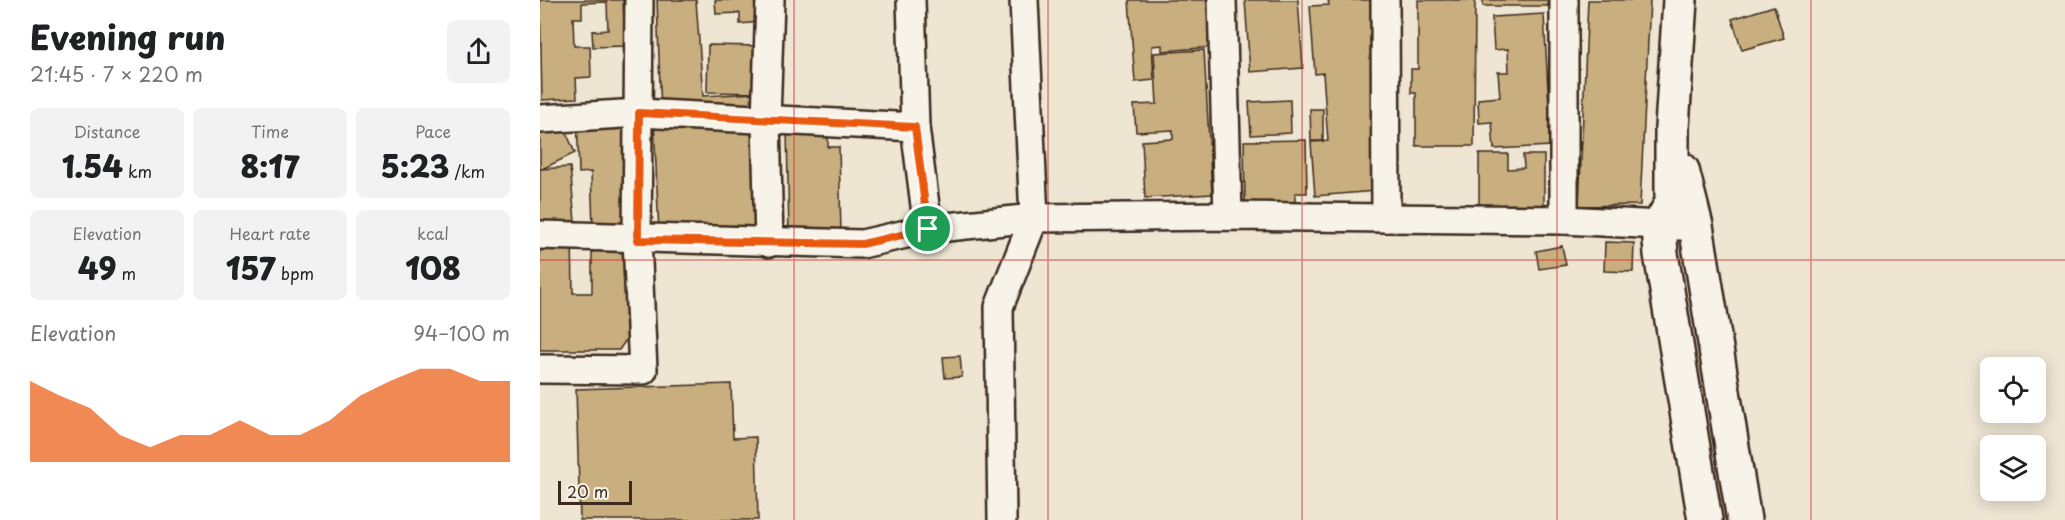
<!DOCTYPE html>
<html lang="en">
<head>
<meta charset="utf-8">
<style>
	:root { --surface:#fff; --page:#f2f2f2; --text:#202124; --muted:#757577; --accent:#ea580c }
	body { margin:0; font-family:"Playpen Sans",sans-serif; background:var(--page); color:var(--text); height:100vh; display:flex; flex-direction:column; font-size:22px; white-space:nowrap }
	* { box-sizing:border-box; margin:0 }
	p { font-size:20px; color:var(--muted) }
	.icon { flex:none; width:33px; height:33px; fill:none; stroke:currentColor; stroke-width:2; stroke-linecap:round; stroke-linejoin:round }
	.map { position:relative; flex:1; overflow:hidden }
	.drawer { display:flex; flex-direction:column; background:var(--surface); width:540px }
	.drawer>* { flex:none }
	.fabs { position:absolute; left:1440px; top:357px; display:grid; gap:12px }
	.fabs a { display:grid; place-items:center; width:66px; height:66px; border-radius:9px; background:var(--surface); box-shadow:0 3px 15px #0003; font-size:30px }
	.scale { position:absolute; left:18px; bottom:15px; width:74px; box-sizing:border-box; padding-left:6px; border:3px solid #3b2a1e; border-top:0; font-size:16px; line-height:21px; white-space:nowrap; color:#3b2a1e; -webkit-text-stroke:4px #f7f3e8; paint-order:stroke }
	.pin { position:absolute; display:grid; place-items:center; width:51px; height:51px; color:#fff; margin:-26px; border:3px solid #fff; border-radius:50%; box-shadow:0 2px 6px #0007 }
	.round { display:grid; place-items:center; flex:none; width:63px; height:63px; border-radius:9px; background:var(--page) }
	.headline { display:flex; align-items:center; justify-content:space-between; height:102px; padding:0 30px }
	h1 { font-size:33px; font-weight:800; line-height:45px }
	.metrics { display:grid; grid-template-columns:repeat(3,1fr); gap:9px; height:102px; padding:6px 30px }
	.metrics div { display:grid; align-content:center; border-radius:9px; background:var(--page); text-align:center }
	.metrics b { font-size:30px; font-weight:800 }
	.metrics small { font-size:16px; font-weight:400 }
	.metrics p { font-size:16px }
	.chart { height:168px; padding:12px 30px }
	.chart p { display:flex; justify-content:space-between }
	.chart svg { width:100%; height:108px; margin-top:6px; fill:var(--accent); opacity:.7 }
	main { display:flex; flex:1; min-height:0 }
	.map>svg:first-child { display:block }
</style>
</head>
<body>
<main>
<section class="drawer">
<div class="headline"><div><h1>Evening run</h1><p>21:45 · 7 × 220 m</p></div><a class="round"><svg class="icon" aria-label="share" viewBox="0 0 24 24"><path d="M12 15V3M7 8l5-5 5 5M5 13v7h14v-7"/></svg></a></div>
<div class="metrics">
<div><p>Distance</p><b>1.54<small> km</small></b></div>
<div><p>Time</p><b>8:17</b></div>
<div><p>Pace</p><b>5:23<small> /km</small></b></div>
</div>
<div class="metrics">
<div><p>Elevation</p><b>49<small> m</small></b></div>
<div><p>Heart rate</p><b>157<small> bpm</small></b></div>
<div><p>kcal</p><b>108</b></div>
</div>
<div class="chart"><p><span>Elevation</span>94–100 m</p>
<svg viewBox="0 0 160 44" preserveAspectRatio="none"><path d="M0 44V11L10 17L20 22L30 33L40 38L50 33L60 33L70 27L80 33L90 33L100 27L110 17L120 11L130 6L140 6L150 11L160 11V44z"/></svg>
</div>
</section>
<div class="map">
<svg width="1525" height="520" viewBox="0 0 1525 520">
	<rect width="100%" height="100%" fill="#eee5d3"/>
	<filter id="ink" filterUnits="userSpaceOnUse"><feTurbulence type="fractalNoise" baseFrequency=".0167" numOctaves="2"/><feDisplacementMap in="SourceGraphic" scale="12" xChannelSelector="R" yChannelSelector="G"/><feConvolveMatrix kernelMatrix="1 2 1 2 8 2 1 2 1" color-interpolation-filters="sRGB"/></filter>
	<g filter="url(#ink)">
		<!-- building -->
		<g fill="#c9ae7f" stroke="#3b2a1e" stroke-width="1.5">
			<polygon points="0,0 83,0 85,46 53,47 52,31 68,30 67,2 42,3 42,18 33,18 34,46 50,46 51,77 36,78 37,98 2,100"/>
			<polygon points="117,0 156,0 163,96 216,93 217,103 166,106 121,115"/>
			<polygon points="175,0 218,0 220,22 200,24 200,13 176,14"/>
			<polygon points="589,0 670,0 674,47 622,51 622,45 612,46 614,80 595,82"/>
			<polygon points="705,0 758,0 763,68 710,72"/>
			<polygon points="788,0 833,0 848,190 775,196 771,142 788,141 783,73 775,74 770,6 789,5"/>
			<polygon points="878,0 935,0 934,146 876,146 876,93 871,93 871,69 878,69"/>
			<rect x="943" y="0" width="65" height="6"/>
			<polygon points="1048,0 1110,0 1100,205 1039,206"/>
			<polygon points="1234,6 1244,38 1202,50 1192,19"/>
			<polygon points="1004,14 1011,146 954,149 952,122 939,123 938,99 960,97 958,72 969,72 968,49 954,50 952,17"/>
			<polygon points="168,45 218,46 218,93 167,92"/>
			<polygon points="664,50 672,194 605,198 602,141 633,139 633,130 596,132 594,105 617,104 614,53"/>
			<polygon points="750,100 751,133 711,135 709,102"/>
			<polygon points="770,109 783,109 783,141 771,141"/>
			<polygon points="83,114 86,224 53,226 51,172 39,173 37,115"/>
			<polygon points="20,118 35,153 0,170 0,127"/>
			<polygon points="114,122 214,124 218,228 119,233"/>
			<polygon points="288,129 288,147 299,147 301,235 249,236 247,130"/>
			<polygon points="766,140 767,193 755,193 755,203 705,204 704,141"/>
			<polygon points="939,154 968,154 968,169 984,168 983,155 1004,155 1004,206 939,207"/>
			<polygon points="30,167 35,221 0,225 0,169"/>
			<polygon points="0,237 32,237 33,293 52,293 52,238 89,238 90,334 79,350 0,350"/>
			<polygon points="1065,242 1094,243 1093,272 1064,271"/>
			<polygon points="1022,246 1026,265 999,269 996,251"/>
			<polygon points="420,356 422,377 405,378 403,357"/>
			<polygon points="191,384 193,438 216,437 218,520 40,520 36,389"/>
		</g>
		<g fill="none" stroke-linecap="round" stroke-linejoin="round">
			<defs>
				<g id="minor">
					<polyline points="371,0 375,127 388,229"/>
					<polyline points="682,0 688,216"/>
					<polyline points="845,0 846,218"/>
					<polyline points="1024,0 1024,220"/>
					<polyline points="0,119 99,113 375,127"/>
					<polyline points="0,235 322,244 388,229 494,218 688,216 1024,220 1140,226"/>
					<polyline points="229,243 226,119 230,0"/>
					<polyline points="0,369 103,370 97,240 99,0"/>
					<polyline points="462,520 459,307 494,218 484,0"/>
				</g>
				<g id="secondary">
					<polyline points="1140,0 1132,128 1132,203 1119,226 1121,254 1165,520"/>
					<polyline points="1142,170 1156,226 1204,520"/>
				</g>
			</defs>
			<!-- minor casing -->
			<use href="#minor" stroke="#3b2a1e" stroke-width="32"/>
			<!-- secondary casing -->
			<use href="#secondary" stroke="#3b2a1e" stroke-width="38"/>
			<!-- minor -->
			<use href="#minor" stroke="#f7f3e8" stroke-width="27"/>
			<!-- secondary -->
			<use href="#secondary" stroke="#f7f3e8" stroke-width="33"/>
		</g>
	</g>
	<g fill="none" stroke-linecap="round" stroke-linejoin="round" filter="url(#ink)">
		<defs>
			<polygon id="route" points="99,113 375,127 388,229 322,244 98,240"/>
		</defs>
		<!-- route casing -->
		<use href="#route" stroke="#fff" stroke-width="12"/>
		<!-- route -->
		<use href="#route" stroke="#ea580c" stroke-width="8"/>
	</g>
	<!-- grid -->
	<path fill="none" stroke="#d62828" stroke-width="1.5" stroke-opacity="0.55" d="M254,0v520M508,0v520M762,0v520M1017,0v520M1271,0v520M0,260h1525"/>
</svg>
<div class="fabs">
<a><svg class="icon" aria-label="locate" viewBox="0 0 24 24"><circle cx="12" cy="12" r="6"/><path d="M12 2v4M12 18v4M2 12h4M18 12h4"/></svg></a>
<a><svg class="icon" aria-label="layers" viewBox="0 0 24 24"><path d="M12 4l9 5-9 5-9-5zM3 14l9 5 9-5"/></svg></a>
</div>
<div class="scale">20 m</div>
<div class="pin" style="left:388px;top:229px;background:#1e9e55"><svg class="icon" aria-label="arrive" viewBox="0 0 24 24"><path d="M6 21V4h12l-3 4 3 4H6"/></svg></div>
</div>
</main>
</body>
</html>
